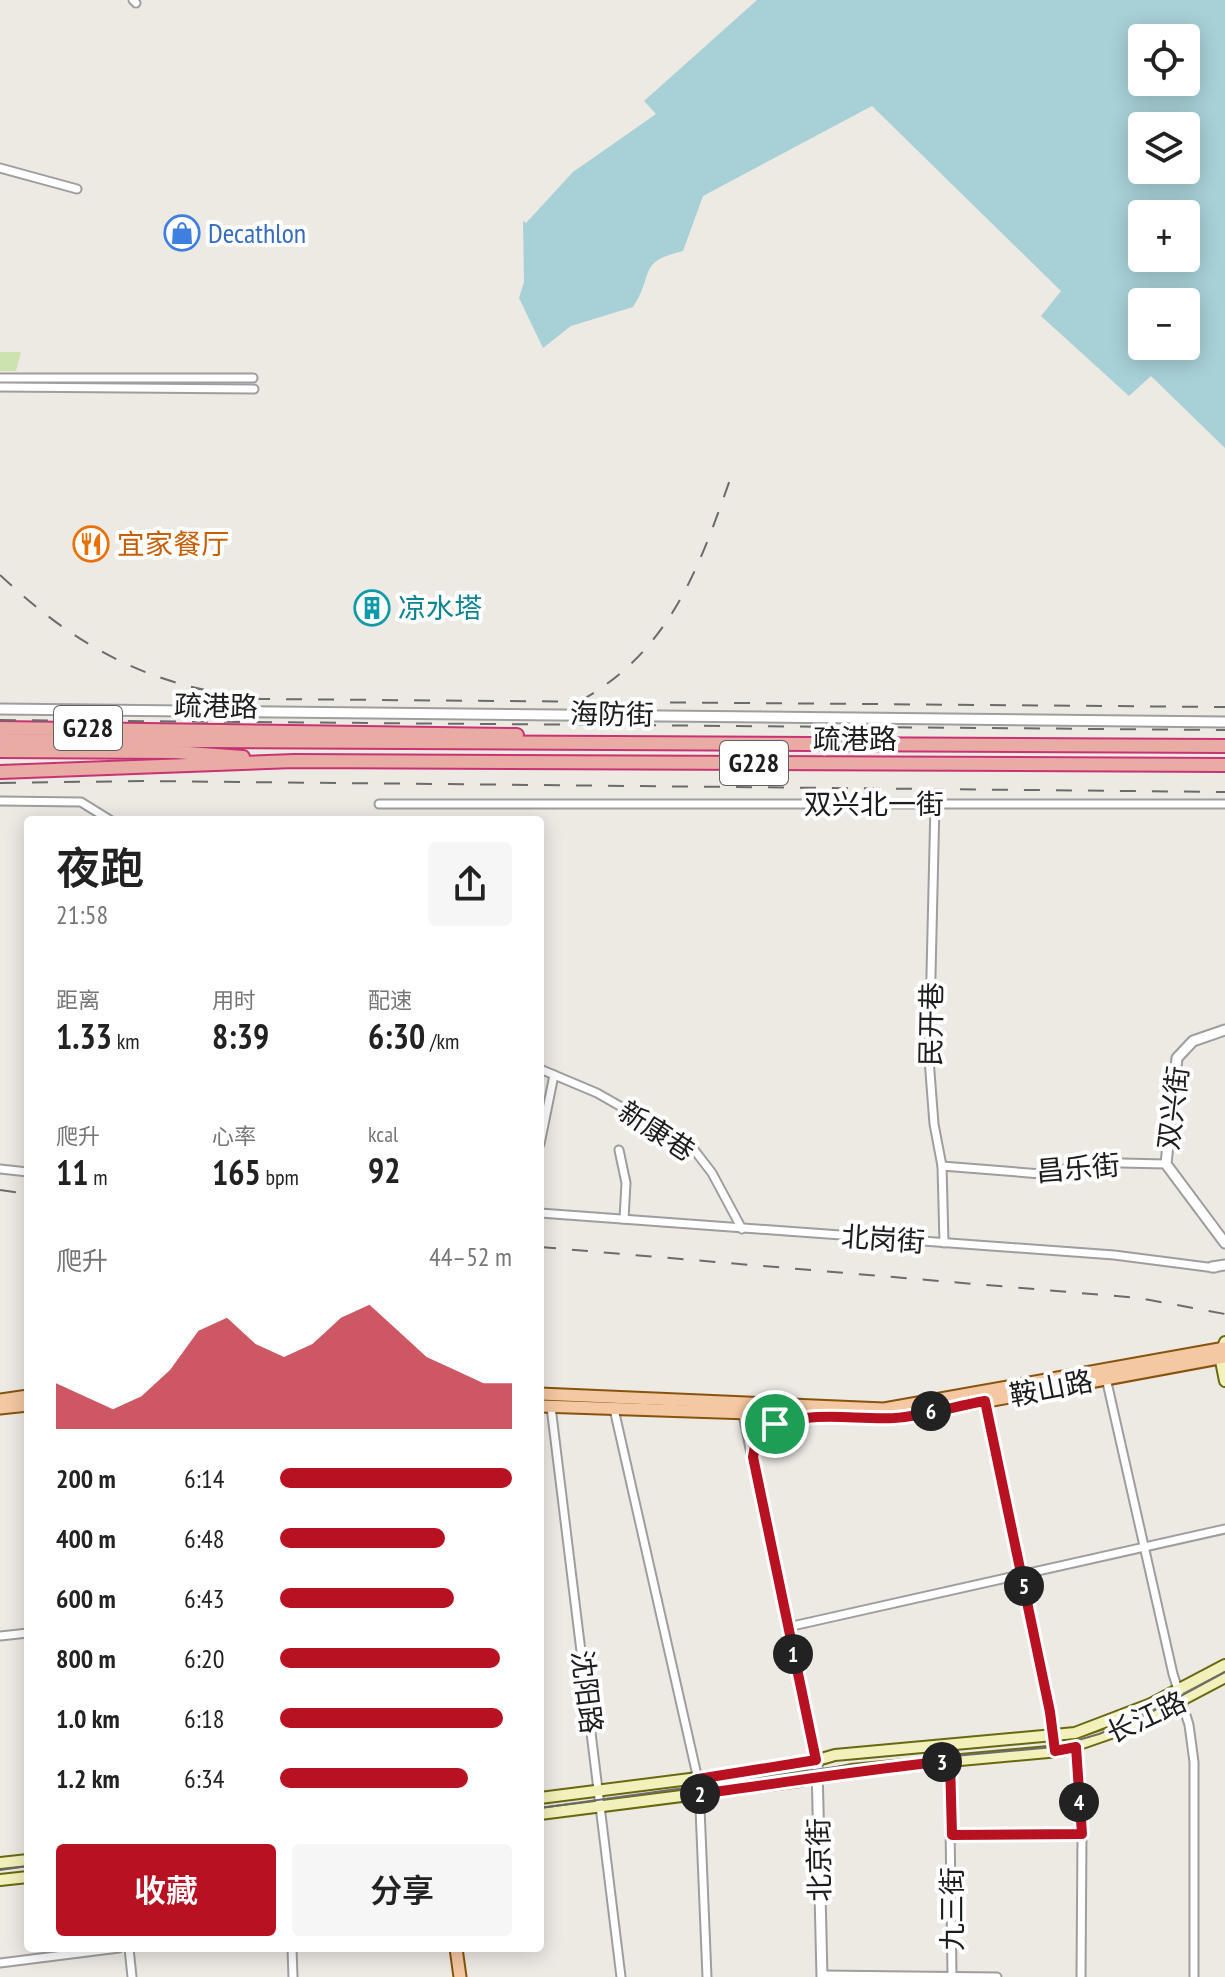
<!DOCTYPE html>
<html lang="zh">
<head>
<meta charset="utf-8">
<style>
	:root { --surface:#fff; --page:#f6f6f6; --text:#222; --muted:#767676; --accent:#b81122 }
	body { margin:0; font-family:"PT Sans Narrow","Noto Sans SC",sans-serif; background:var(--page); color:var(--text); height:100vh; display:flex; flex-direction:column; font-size:30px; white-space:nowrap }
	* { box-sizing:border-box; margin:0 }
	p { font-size:26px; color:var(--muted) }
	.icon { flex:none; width:44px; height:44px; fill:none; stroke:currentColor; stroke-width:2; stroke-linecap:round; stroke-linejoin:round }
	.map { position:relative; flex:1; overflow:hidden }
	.drawer { position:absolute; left:24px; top:816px; width:520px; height:1136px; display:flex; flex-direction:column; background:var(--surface); border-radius:8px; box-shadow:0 4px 20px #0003 }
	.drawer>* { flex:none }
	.tools { position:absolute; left:1128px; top:24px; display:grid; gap:16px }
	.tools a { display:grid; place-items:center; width:72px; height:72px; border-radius:8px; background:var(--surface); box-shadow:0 4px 20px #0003; font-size:40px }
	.pin { position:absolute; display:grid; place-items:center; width:68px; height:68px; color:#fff; margin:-34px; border:4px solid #fff; border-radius:50%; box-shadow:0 2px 8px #0007 }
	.km { position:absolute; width:40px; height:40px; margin:-20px; border-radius:50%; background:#222; color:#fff; font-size:22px; line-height:40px; text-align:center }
	.round { display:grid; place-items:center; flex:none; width:84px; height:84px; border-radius:8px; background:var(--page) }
	.summary { display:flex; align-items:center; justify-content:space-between; height:136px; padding:0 32px }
	h1 { font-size:44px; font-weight:600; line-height:60px }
	.figures { display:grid; grid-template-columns:repeat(3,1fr); gap:12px; height:136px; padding:8px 32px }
	.figures div { display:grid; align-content:center }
	.figures b { font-size:34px; font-weight:600 }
	.figures small { font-size:22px; font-weight:400 }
	.figures p { font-size:22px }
	.chart { height:224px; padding:16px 32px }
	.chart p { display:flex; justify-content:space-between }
	.chart svg { width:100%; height:144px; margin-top:8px; fill:var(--accent); opacity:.7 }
	.button { display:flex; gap:16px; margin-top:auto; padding:16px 32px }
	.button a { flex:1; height:92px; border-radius:8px; background:var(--accent); color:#fff; font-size:32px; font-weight:600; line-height:92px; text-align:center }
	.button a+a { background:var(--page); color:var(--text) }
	ul { padding:0 32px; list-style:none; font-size:26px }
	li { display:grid; grid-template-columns:128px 96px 1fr; align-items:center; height:60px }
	li i { height:20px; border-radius:10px; background:var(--accent) }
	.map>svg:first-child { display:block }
</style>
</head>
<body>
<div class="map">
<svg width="1225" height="1977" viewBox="0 0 1225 1977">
	<rect width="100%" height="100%" fill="#ede9e3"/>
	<!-- grass -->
	<polygon fill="#cde3ad" points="0,352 21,352 16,371 0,371"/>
	<!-- water -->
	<path fill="#a7d1d7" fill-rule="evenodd" d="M757,0h468v448l-74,-72 -22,20 -88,-80 20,-25 -189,-185 -169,90 -20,55c-47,11 -28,23 -50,56l-62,19 -28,22 -24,-50 5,-16 -1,-61 3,2 47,-51 83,-58 -12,-13zM1142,38h44v44h-44zM1142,126h44v44h-44zM1142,214h44v44h-44zM1142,302h44v44h-44z"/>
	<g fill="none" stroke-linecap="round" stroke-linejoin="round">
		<defs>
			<g id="minor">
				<polyline points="133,0 136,3"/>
				<polyline points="0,168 77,189"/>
				<polyline points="0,378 253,378"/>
				<polyline points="0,387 254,389"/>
				<polyline points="0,801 81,802 110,820"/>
				<polyline points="379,804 1225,804"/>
				<polyline points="935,804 929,1059 934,1124 942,1166 944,1243"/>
				<polyline points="540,1069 597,1093 692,1147 712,1173 742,1229"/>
				<polyline points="540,1144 554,1075"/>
				<polyline points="619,1150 626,1183 624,1219"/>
				<polyline points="942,1166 1054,1175 1077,1162 1166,1164"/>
				<polyline points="0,1169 28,1172"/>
				<polyline points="540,1213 1114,1255 1215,1268"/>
				<polyline points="1106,1378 1173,1674 1189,1725 1194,1762 1194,1977"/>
				<polyline points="984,1398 1050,1712 1055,1751"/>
				<polyline points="551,1407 621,1977"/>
				<polyline points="614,1409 699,1784 707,1977"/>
				<polyline points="754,1451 757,1435 796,1418"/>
				<polyline points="788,1627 1225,1529"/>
				<polyline points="0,1636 28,1633"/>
				<polyline points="949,1746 952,1977"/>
				<polyline points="1076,1747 1082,1834 1081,1977"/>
				<polyline points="952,1835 1082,1834"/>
				<polyline points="129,1948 132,1977"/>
				<polyline points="292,1948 293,1977"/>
				<polyline points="0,1963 119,1948"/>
				<polyline points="822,1975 997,1977"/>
			</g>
			<g id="tertiary">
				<polyline points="0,709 1225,722"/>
				<polyline points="1225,1030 1193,1041 1177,1058 1166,1164 1225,1243"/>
				<polyline points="1212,1267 1225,1265"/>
				<polyline points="744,1415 817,1766 822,1977"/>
			</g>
			<g id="secondary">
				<polyline points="1225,1342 1220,1356 1225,1381"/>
				<polyline points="540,1798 800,1765 835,1755 1075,1733 1151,1704 1225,1665"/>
				<polyline points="540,1814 800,1781 851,1770 1059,1751 1134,1725 1225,1677"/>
				<polyline points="0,1863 28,1860"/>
				<polyline points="0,1880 28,1877"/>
			</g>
			<g id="primary">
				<polyline points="540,1394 884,1409 1225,1348"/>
				<polyline points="0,1400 28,1396"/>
				<polyline points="540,1406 896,1418 1225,1357"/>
				<polyline points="0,1408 28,1405"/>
				<polyline points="456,1948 460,1977"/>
			</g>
			<g id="trunk">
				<polyline points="0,728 517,735"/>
				<polyline points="0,740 1225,746"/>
				<polyline points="0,751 175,752 243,757"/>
				<polyline points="0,772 294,761 1225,765"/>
			</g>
		</defs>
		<!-- minor casing -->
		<use href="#minor" stroke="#9e9e9e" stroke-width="11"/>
		<!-- tertiary casing -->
		<use href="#tertiary" stroke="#9e9e9e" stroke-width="13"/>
		<!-- secondary casing -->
		<use href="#secondary" stroke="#68690e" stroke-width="14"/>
		<!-- primary casing -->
		<use href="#primary" stroke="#88530d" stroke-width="15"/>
		<!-- trunk casing -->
		<use href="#trunk" stroke="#c83375" stroke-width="16"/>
		<!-- minor -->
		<use href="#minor" stroke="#fff" stroke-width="7"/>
		<!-- tertiary -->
		<use href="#tertiary" stroke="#fff" stroke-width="9"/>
		<!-- secondary -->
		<use href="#secondary" stroke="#f3f1bb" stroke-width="10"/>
		<!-- primary -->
		<use href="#primary" stroke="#f3c8a2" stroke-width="11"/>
		<!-- trunk -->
		<use href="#trunk" stroke="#e8aca4" stroke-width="12"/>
		<!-- tram -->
		<g stroke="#6b6b6b" stroke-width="2">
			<polyline points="540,1808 843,1766 1054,1747 1099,1734 1149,1713 1225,1672"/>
			<polyline points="0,1870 28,1866"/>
		</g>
		<!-- rail -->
		<g stroke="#6b6b6b" stroke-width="2" stroke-dasharray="16 16" stroke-linecap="butt">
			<path d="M0,575c80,75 151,112 261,124l964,8"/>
			<path d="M580,701c92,-51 120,-136 153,-230"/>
			<polyline points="0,720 1225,730"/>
			<polyline points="0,783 142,781 1225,792"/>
			<polyline points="0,1190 28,1194"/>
			<polyline points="540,1247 1139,1298 1225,1314"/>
		</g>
	</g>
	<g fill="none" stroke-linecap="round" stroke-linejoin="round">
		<defs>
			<path id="route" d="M985,1401l65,311 5,39 21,-4 6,87 -130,1 -2,-74c-84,8 -167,22 -251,33l-1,-15 118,-19 -63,-303 4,-22c47,-28 86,-15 137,-17 30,-2 62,-12 91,-17z"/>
		</defs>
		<!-- route casing -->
		<use href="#route" stroke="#fff" stroke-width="16"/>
		<!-- route -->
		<use href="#route" stroke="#b81122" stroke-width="10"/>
	</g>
	<!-- icons -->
	<defs>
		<symbol id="shop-ring" viewBox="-11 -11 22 22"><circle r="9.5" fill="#fff" stroke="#3f7fe0" stroke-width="1.5"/><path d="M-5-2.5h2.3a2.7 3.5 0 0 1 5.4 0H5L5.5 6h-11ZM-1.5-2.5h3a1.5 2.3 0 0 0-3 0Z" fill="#3f7fe0"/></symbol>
		<symbol id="restaurant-ring" viewBox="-11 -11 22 22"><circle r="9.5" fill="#fff" stroke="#e8710a" stroke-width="1.5"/><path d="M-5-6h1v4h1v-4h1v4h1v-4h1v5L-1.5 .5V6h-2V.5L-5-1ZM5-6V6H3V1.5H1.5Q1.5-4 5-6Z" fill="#e8710a"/></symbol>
		<symbol id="building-ring" viewBox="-11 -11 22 22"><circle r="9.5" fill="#fff" stroke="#0f9aa8" stroke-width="1.5"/><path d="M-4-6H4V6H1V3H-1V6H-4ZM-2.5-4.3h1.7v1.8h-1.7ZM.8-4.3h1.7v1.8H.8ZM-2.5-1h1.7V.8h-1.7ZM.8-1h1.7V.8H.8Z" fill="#0f9aa8"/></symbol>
	</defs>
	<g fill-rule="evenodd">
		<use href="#shop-ring" x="162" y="213" width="40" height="40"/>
		<use href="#restaurant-ring" x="71" y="524" width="40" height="40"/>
		<use href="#building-ring" x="352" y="588" width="40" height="40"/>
	</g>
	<g text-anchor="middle" stroke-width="8" stroke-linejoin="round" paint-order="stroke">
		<!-- shield labels -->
		<g fill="#fff" stroke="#616161" stroke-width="2">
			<rect x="54" y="706" width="68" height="44" rx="6"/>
			<rect x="720" y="741" width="68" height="44" rx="6"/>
		</g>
		<g font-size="26" font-weight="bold" fill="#1d1d1d">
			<text x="88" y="737">G228</text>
			<text x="754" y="772">G228</text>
		</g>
		<!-- shop labels -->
		<g font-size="28" fill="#366cbe" stroke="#fff" text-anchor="start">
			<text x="208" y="243">Decathlon</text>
		</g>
		<!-- food labels -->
		<g font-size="28" fill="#c56008" stroke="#fff" text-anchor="start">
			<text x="117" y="554">宜家餐厅</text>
		</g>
		<!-- culture labels -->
		<g font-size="28" fill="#0d838f" stroke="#fff" text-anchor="start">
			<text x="398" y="618">凉水塔</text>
		</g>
		<!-- street labels -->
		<g font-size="28" fill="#1d1d1d" stroke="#fff">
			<text transform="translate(216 706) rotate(1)" y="10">疏港路</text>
			<text transform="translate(612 714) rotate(1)" y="10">海防街</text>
			<text x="855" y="749">疏港路</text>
			<text x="874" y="814">双兴北一街</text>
			<text transform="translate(931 1024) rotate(-89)" y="10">民开巷</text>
			<text transform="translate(1173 1108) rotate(-83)" y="10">双兴街</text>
			<text transform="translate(657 1131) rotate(33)" y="10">新康巷</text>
			<text transform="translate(1078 1168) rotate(-5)" y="10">昌乐街</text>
			<text transform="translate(883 1239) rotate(4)" y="10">北岗街</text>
			<text transform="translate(1051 1388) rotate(-11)" y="10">鞍山路</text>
			<text transform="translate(587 1692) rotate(83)" y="10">沈阳路</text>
			<text transform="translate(1146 1717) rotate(-25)" y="10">长江路</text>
			<text transform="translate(819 1860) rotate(-91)" y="10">北京街</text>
			<text transform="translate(952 1909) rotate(-90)" y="10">九三街</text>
		</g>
	</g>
</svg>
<div class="tools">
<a><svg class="icon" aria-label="locate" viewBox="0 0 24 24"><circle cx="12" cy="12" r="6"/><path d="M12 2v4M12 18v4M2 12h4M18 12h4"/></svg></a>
<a><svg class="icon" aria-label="layers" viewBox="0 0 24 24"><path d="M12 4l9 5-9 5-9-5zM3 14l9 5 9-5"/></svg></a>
<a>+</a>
<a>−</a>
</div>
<div class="pin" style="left:775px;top:1424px;background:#1e9e55"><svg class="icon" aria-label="arrive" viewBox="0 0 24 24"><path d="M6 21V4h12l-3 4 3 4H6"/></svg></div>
<b class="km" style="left:793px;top:1654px">1</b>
<b class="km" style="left:700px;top:1794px">2</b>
<b class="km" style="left:942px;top:1762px">3</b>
<b class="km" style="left:1079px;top:1802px">4</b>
<b class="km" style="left:1024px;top:1586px">5</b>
<b class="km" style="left:931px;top:1411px">6</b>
<section class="drawer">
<div class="summary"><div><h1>夜跑</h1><p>21:58</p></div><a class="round"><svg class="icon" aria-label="share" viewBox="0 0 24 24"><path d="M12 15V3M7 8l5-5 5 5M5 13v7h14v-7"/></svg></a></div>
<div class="figures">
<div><p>距离</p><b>1.33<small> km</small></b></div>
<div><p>用时</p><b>8:39</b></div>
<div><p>配速</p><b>6:30<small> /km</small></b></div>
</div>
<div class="figures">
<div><p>爬升</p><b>11<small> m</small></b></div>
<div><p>心率</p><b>165<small> bpm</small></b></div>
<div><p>kcal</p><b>92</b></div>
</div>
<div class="chart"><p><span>爬升</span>44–52 m</p>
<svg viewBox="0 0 160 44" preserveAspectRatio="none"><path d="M0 44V30L10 34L20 38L30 34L40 26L50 14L60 10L70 18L80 22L90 18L100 10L110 6L120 14L130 22L140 26L150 30L160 30V44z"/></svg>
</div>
<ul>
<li><b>200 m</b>6:14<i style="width:100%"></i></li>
<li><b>400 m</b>6:48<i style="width:71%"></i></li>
<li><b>600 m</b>6:43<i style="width:75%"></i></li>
<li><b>800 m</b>6:20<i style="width:95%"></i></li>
<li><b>1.0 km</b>6:18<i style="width:96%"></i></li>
<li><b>1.2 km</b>6:34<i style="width:81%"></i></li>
</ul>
<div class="button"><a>收藏</a><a>分享</a></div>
</section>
</div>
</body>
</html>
